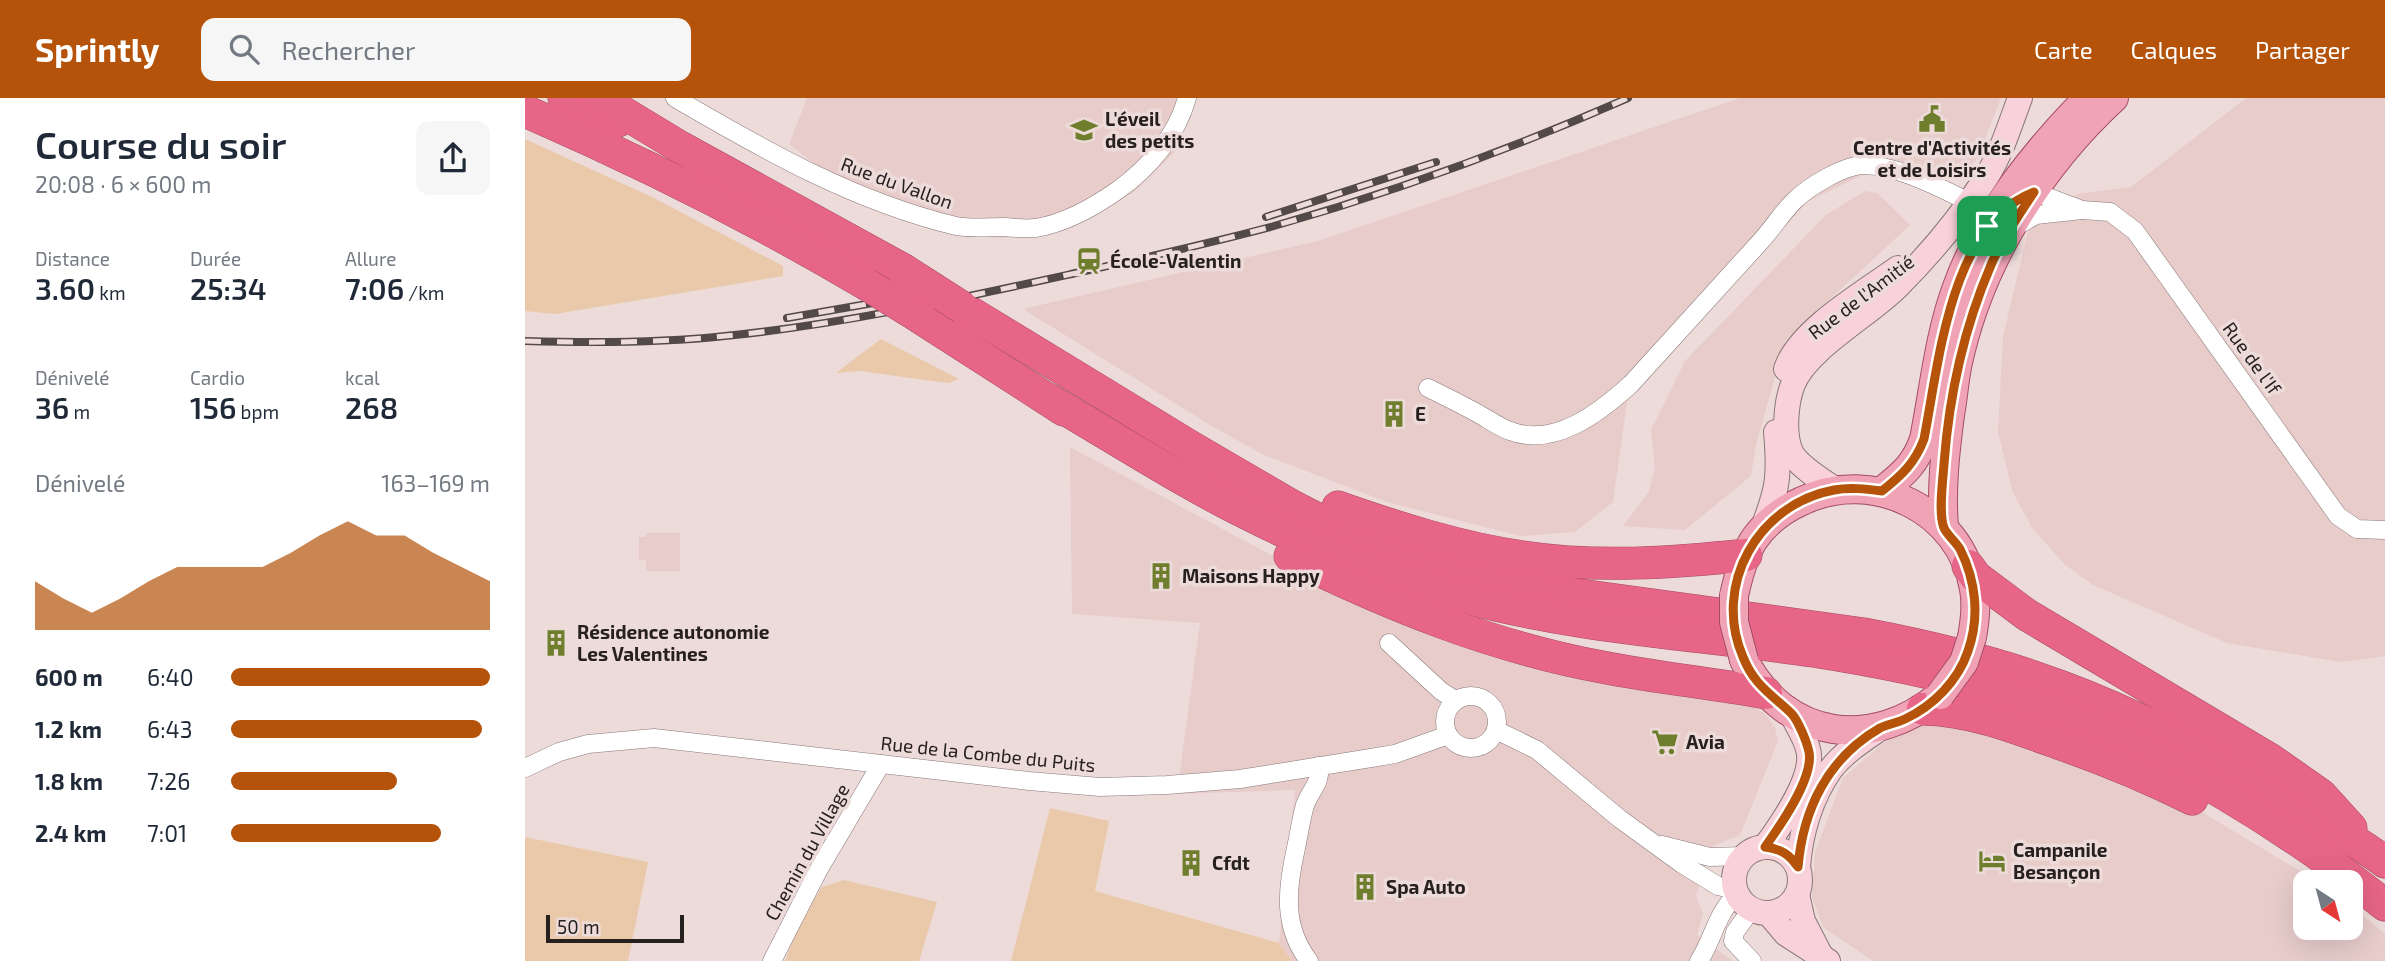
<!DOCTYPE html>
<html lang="fr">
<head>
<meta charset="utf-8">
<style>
	:root { --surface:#fff; --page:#f6f6f7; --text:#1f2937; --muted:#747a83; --accent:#b45309 }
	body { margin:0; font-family:"Exo 2",sans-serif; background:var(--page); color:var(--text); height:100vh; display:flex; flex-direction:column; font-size:26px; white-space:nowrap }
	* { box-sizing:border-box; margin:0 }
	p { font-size:23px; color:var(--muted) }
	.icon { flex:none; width:38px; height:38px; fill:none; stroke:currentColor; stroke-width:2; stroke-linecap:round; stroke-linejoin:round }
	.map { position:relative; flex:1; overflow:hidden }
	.side { display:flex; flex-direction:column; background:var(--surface); width:525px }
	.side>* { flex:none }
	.needle { width:46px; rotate:144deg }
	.fabs { position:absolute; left:1768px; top:772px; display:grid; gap:14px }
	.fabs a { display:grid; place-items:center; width:70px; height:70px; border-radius:14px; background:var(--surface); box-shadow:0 7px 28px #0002; font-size:35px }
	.scale { position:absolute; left:21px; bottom:18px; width:138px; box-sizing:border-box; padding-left:7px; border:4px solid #26201f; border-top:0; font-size:19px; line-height:24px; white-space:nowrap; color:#26201f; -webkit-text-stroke:5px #eddbd9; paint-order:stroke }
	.pin { position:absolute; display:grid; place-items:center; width:60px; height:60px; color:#fff; margin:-30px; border-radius:14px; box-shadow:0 4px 10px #0006 }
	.round { display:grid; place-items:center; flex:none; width:74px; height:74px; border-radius:14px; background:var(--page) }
	.summary { display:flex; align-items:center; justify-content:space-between; height:119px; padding:0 35px }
	h1 { font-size:38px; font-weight:600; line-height:52px }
	.stats { display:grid; grid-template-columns:repeat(3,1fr); gap:10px; height:119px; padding:7px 35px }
	.stats div { display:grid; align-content:center }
	.stats b { font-size:30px; font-weight:600 }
	.stats small { font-size:19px; font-weight:400 }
	.stats p { font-size:19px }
	.chart { height:196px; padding:14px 35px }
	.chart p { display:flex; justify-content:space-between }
	.chart svg { width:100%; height:126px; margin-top:7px; fill:var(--accent); opacity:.7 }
	ul { padding:0 35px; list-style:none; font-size:23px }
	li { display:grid; grid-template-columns:112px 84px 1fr; align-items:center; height:52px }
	li i { height:18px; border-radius:9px; background:var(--accent) }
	header { display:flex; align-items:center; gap:42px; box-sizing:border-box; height:98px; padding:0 35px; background:var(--accent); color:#fff }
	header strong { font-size:33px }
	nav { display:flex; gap:38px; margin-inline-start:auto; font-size:24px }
	.search { width:490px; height:63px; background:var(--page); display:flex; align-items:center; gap:18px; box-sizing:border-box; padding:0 24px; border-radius:14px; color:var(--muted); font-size:26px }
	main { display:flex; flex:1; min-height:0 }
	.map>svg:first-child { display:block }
</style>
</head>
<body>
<header>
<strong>Sprintly</strong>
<div class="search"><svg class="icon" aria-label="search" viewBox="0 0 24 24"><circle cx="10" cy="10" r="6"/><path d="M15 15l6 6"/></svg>Rechercher</div>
<nav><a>Carte</a><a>Calques</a><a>Partager</a></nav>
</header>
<main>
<section class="side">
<div class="summary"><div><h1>Course du soir</h1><p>20:08 · 6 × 600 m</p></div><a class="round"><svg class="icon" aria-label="share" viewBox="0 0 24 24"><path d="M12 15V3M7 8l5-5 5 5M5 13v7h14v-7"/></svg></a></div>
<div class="stats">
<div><p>Distance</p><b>3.60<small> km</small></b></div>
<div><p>Durée</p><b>25:34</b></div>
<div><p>Allure</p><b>7:06<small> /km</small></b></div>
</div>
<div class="stats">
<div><p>Dénivelé</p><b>36<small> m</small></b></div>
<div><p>Cardio</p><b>156<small> bpm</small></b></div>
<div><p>kcal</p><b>268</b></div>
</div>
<div class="chart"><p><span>Dénivelé</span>163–169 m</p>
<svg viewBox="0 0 160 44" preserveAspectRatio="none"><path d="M0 44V27L10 33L20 38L30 33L40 27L50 22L60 22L70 22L80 22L90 17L100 11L110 6L120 11L130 11L140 17L150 22L160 27V44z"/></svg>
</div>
<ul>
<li><b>600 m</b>6:40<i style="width:100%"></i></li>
<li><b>1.2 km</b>6:43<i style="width:97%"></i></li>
<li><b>1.8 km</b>7:26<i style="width:64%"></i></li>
<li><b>2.4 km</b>7:01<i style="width:81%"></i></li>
</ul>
</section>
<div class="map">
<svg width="1860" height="863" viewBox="0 0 1860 863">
	<rect width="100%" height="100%" fill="#eddbd9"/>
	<!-- built -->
	<g fill="#e7ccca">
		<polygon points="282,0 663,0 650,54 608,95 554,124 513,136 477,140 430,136 323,91 264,46"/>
		<polygon points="1215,0 1476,0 1452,61 1440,73 1426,81 1361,65 1282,104 1102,304 1088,404 1050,434 995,438 862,404 739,357 685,327 498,211 793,143"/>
		<polygon points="1721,0 1860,0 1860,558 1816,564 1702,545 1568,487 1539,466 1508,431 1488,395 1473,334 1478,239 1503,133 1552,96 1606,89"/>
		<polygon points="1340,93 1352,95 1385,127 1260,243 1231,347 1226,378 1160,432 1098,428 1124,394 1130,369 1126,332 1160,263 1301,117"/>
		<polygon points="545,349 789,480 1219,602 1240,616 1250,630 1253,643 1215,737 1188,748 1171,798 1178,816 1172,837 1208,863 767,863 754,845 770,692 652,696 675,525 547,516"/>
		<polygon points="121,435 155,435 155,473 121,473 121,462 114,462 114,439 121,439"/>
		<polygon points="1407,623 1437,623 1672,711 1793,784 1780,784 1780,830 1825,830 1825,807 1860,836 1860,863 1348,863 1299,830 1287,800 1290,754 1318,680 1363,641"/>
	</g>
	<!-- green -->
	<g fill="#eac9ab">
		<polygon points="0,41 127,99 258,168 258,178 30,216 0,213"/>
		<polygon points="356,241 434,281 423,285 334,273 311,275"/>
		<polygon points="525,710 584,723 570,793 754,845 767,863 486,863"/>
		<polygon points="0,739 123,764 103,863 0,863"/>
		<polygon points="319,782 412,804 394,863 260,863 276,821 297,789"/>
	</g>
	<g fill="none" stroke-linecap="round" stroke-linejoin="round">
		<defs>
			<g id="street">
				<path d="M150,0c89,52 180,104 281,128 15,3 33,1 48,1 10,1 22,2 32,1 29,-5 58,-21 82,-38 31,-22 59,-55 69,-92"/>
				<polyline points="1557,112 1585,114 1610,133 1813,418 1832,431 1860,432"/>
				<polyline points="1488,130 1511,117 1557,112 1509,94 1501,97"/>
				<path d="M903,290c16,8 33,16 49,25 11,6 22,14 33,18 45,17 90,-19 121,-47 43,-48 86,-95 129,-142 12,-13 22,-29 34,-41 14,-14 50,-36 70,-36 33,0 76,23 105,37"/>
				<polyline points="864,545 916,593 930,602"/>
				<circle cx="946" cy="624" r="26"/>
				<polyline points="971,632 1012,652 1095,721 1157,766 1193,788 1210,792"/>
				<polyline points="0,670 34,654 63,646 129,640 504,683 575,689 642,687 715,681 846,660 870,656 923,637"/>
				<polyline points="1137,747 1185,759 1219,758"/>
				<polyline points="1226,812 1210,834 1208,843 1227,863"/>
				<polyline points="247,863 294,771 356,666"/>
				<path d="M784,863c-27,-35 -22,-73 -13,-113 3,-14 5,-29 9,-43 6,-16 16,-21 14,-39"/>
				<path d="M1174,863c14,-21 18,-50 38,-66"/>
			</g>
			<g id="secondary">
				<path d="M1261,271c13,-39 79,-77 112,-101"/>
				<path d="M1310,391c-12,-8 -37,-23 -44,-37 -8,-18 -5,-50 2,-68 14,-35 76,-69 104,-97 33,-33 65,-71 90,-111 15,-24 23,-52 33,-78"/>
				<path d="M1237,432c16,-41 18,-54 14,-98"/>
				<circle cx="1242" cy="782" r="33"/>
				<path d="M1240,749c15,-21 51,-70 43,-98 -3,-12 -11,-23 -16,-35"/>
				<path d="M1273,770c2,-34 13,-71 33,-99 13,-17 34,-30 51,-42"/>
				<polyline points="1272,796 1278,823 1295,856"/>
				<polyline points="1244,816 1261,836 1303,863"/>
			</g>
			<g id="primary">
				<path d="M1357,393c21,-17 33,-26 42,-52 10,-50 15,-104 33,-152 24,-68 80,-138 131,-189"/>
				<path d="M1419,429c-3,-38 1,-74 6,-112 3,-16 4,-32 7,-48 21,-102 81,-199 157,-269"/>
				<path d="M1209,498c4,-19 9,-38 19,-55 12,-18 31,-32 49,-40 71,-34 159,9 172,88 3,16 1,32 -2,48"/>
				<path d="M1219,562c42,81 129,91 196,35"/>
			</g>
			<g id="highway">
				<polyline points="39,0 93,23"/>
				<polyline points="74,0 155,49 377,171"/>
				<path d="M0,13c117,51 231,108 341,173"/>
				<path d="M438,210l228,139 101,59 37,19 34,13 104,35 69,16 328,45c57,11 115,24 170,43 96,32 185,80 270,134 27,17 56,32 81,51"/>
				<polyline points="396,220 539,312"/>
				<path d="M523,301c67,39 133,82 202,116 67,34 138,61 211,81 114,32 235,38 352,55 57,9 115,20 171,36 113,31 229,95 325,161 26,18 51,38 76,57"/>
				<path d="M813,409c60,21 122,41 185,50 74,11 149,6 223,-2"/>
				<path d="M765,458c99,49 203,91 312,111 55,11 110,16 164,26"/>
				<polyline points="1443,468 1451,479 1502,517 1746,662 1796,697 1826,730"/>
				<path d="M1398,611c47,1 91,18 135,34 46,16 90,34 134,56"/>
			</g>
		</defs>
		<!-- street casing -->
		<use href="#street" stroke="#887877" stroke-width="19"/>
		<!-- secondary casing -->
		<use href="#secondary" stroke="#887877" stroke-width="26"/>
		<!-- primary casing -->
		<use href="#primary" stroke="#a34d62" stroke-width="30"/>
		<!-- highway casing -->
		<use href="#highway" stroke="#a34d62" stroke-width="33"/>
		<!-- street -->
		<use href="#street" stroke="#fff" stroke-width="18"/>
		<!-- secondary -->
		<use href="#secondary" stroke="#f8d1db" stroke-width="24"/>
		<!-- primary -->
		<use href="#primary" stroke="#f1a3b6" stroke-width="28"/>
		<!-- highway -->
		<use href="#highway" stroke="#e76586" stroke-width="32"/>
		<defs>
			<g id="rail">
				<polyline points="741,119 911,64"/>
				<polyline points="262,220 365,202"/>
				<path d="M0,243c67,2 134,2 200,-5 121,-12 241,-39 360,-65 63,-14 126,-28 189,-45 120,-34 240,-78 354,-128"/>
			</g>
		</defs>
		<!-- rail casing -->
		<use href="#rail" stroke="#524948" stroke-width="8"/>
		<!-- rail -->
		<use href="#rail" stroke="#eddbd9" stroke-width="5" stroke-dasharray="16" stroke-linecap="butt"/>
		<defs>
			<g id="primary-bridge">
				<polyline points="1209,498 1209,524 1219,562"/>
				<polyline points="1415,597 1439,564 1447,539"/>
			</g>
			<g id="highway-bridge">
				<polyline points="377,171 438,210"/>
				<polyline points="341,186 396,220"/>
			</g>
		</defs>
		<!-- primary-bridge casing -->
		<use href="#primary-bridge" stroke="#a34d62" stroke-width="30" stroke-linecap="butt"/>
		<!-- highway-bridge casing -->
		<use href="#highway-bridge" stroke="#a34d62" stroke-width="33" stroke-linecap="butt"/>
		<!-- primary-bridge -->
		<use href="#primary-bridge" stroke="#f1a3b6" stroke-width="28"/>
		<!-- highway-bridge -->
		<use href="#highway-bridge" stroke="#e76586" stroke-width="32"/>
	</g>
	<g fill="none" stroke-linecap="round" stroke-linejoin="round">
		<defs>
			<path id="route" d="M1509,94c-15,23 -32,47 -43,73 -27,63 -42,131 -47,199 -1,16 -6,49 0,64 3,7 12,14 16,21 16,32 20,68 8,102 -10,30 -35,55 -63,68 -8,4 -17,5 -25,9 -52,30 -77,81 -82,139 -9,-13 -17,-18 -33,-20 15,-21 49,-69 44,-95 -2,-10 -11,-32 -18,-39 -20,-19 -37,-28 -48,-56 -31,-72 15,-153 91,-167 16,-3 32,-1 48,1 20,-16 33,-28 42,-52 15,-76 26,-215 110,-247z"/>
		</defs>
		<!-- route casing -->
		<use href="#route" stroke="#fff" stroke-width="14"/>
		<!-- route -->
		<use href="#route" stroke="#b45309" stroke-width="9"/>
	</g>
	<!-- icons -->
	<defs>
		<symbol id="civic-bare" viewBox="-9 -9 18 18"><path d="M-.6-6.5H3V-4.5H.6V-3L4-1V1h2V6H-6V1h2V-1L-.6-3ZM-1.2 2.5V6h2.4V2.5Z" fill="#6e7e2d" stroke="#eddbd9" stroke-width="2.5" paint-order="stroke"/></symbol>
		<symbol id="school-bare" viewBox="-9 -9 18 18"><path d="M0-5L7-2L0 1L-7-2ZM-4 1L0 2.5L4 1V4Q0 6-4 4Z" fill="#6e7e2d" stroke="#eddbd9" stroke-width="2.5" paint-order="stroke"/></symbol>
		<symbol id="station-bare" viewBox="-9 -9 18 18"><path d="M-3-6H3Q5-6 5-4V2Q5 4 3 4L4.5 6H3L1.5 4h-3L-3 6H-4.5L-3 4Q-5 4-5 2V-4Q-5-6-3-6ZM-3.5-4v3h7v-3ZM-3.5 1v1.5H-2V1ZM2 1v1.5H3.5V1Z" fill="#6e7e2d" stroke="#eddbd9" stroke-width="2.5" paint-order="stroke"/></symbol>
		<symbol id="building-bare" viewBox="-9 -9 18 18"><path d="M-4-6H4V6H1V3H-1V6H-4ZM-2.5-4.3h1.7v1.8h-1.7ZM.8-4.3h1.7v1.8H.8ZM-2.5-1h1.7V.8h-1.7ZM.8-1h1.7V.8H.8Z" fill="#6e7e2d" stroke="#eddbd9" stroke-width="2.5" paint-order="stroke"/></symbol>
		<symbol id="supermarket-bare" viewBox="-9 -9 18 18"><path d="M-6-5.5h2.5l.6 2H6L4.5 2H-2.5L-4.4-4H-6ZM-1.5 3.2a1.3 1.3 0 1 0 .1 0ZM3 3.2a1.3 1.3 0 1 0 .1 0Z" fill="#6e7e2d" stroke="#eddbd9" stroke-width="2.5" paint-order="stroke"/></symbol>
		<symbol id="hotel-bare" viewBox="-9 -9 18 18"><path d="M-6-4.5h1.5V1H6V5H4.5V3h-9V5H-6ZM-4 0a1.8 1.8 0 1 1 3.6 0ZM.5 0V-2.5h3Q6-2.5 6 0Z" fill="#6e7e2d" stroke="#eddbd9" stroke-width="2.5" paint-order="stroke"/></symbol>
	</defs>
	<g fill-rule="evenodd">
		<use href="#civic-bare" x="1388" y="2" width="38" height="38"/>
		<use href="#school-bare" x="540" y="13" width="38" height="38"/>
		<use href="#station-bare" x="545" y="144" width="38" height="38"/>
		<use href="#building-bare" x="850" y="297" width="38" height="38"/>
		<use href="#building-bare" x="617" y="459" width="38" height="38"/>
		<use href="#building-bare" x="12" y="526" width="38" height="38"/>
		<use href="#supermarket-bare" x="1121" y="625" width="38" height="38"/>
		<use href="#hotel-bare" x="1448" y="744" width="38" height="38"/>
		<use href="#building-bare" x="647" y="746" width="38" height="38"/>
		<use href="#building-bare" x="821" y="770" width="38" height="38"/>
	</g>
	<g text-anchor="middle" stroke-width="7" stroke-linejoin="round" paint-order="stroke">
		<!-- poi labels -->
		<g font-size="19" font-weight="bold" fill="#26201f" stroke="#eddbd9" text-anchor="start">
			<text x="580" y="28">L'éveil<tspan x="580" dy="22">des petits</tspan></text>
			<text x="1407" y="57" text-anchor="middle">Centre d'Activités<tspan x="1407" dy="22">et de Loisirs</tspan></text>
			<text x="585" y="170">École-Valentin</text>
			<text x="890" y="323">E</text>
			<text x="657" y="485">Maisons Happy</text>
			<text x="52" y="541">Résidence autonomie<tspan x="52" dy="22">Les Valentines</tspan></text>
			<text x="1161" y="651">Avia</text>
			<text x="1488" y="759">Campanile<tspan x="1488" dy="22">Besançon</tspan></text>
			<text x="687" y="772">Cfdt</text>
			<text x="861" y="796">Spa Auto</text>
		</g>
		<!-- street labels -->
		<g font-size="19" fill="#26201f" stroke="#eddbd9">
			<text transform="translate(372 85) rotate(20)" y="7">Rue du Vallon</text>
			<text transform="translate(1336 199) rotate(-37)" y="7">Rue de l'Amitié</text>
			<text transform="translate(1727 260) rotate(54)" y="7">Rue de l'If</text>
			<text transform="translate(463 656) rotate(6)" y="7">Rue de la Combe du Puits</text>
			<text transform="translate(282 754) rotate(-61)" y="7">Chemin du Village</text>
		</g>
	</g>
</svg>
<div class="fabs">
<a><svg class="needle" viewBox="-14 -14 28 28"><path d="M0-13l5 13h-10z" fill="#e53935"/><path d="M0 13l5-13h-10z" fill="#747a83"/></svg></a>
</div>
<div class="scale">50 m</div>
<div class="pin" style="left:1462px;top:128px;background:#1e9e55"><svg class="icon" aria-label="arrive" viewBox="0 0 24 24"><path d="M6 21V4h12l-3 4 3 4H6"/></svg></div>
</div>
</main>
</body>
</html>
